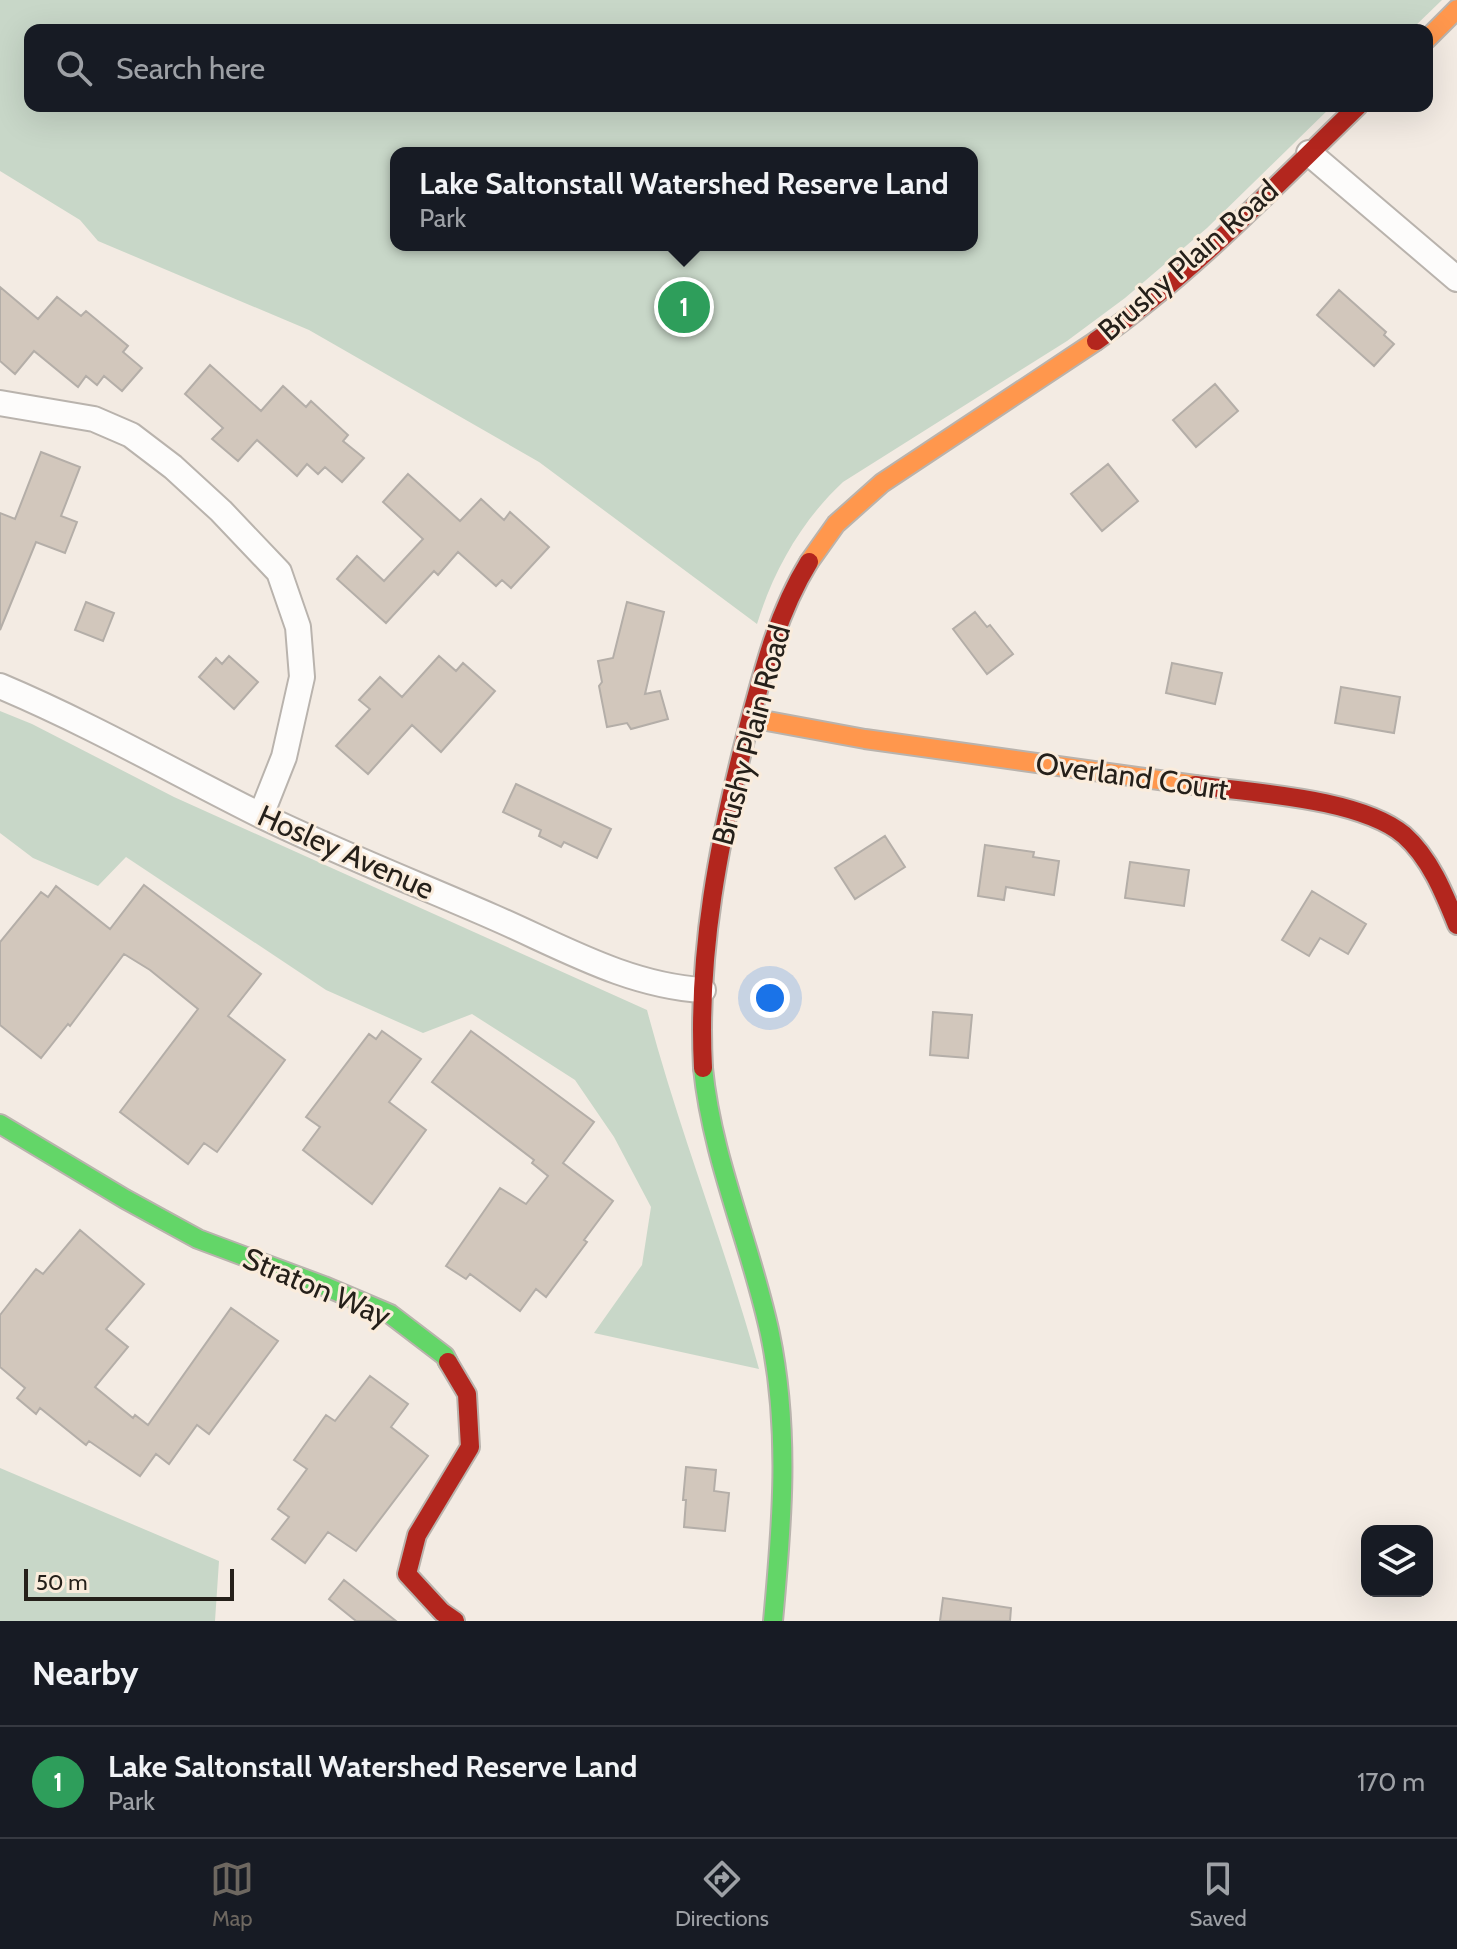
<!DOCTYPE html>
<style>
:root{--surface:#171b24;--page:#242831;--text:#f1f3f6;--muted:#9ea1a6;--line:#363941;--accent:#6d6760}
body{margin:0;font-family:Cabin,sans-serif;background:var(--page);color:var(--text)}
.controls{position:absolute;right:24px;bottom:24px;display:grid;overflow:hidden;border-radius:16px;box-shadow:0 8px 32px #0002}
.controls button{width:72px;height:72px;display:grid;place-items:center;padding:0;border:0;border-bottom:2px solid var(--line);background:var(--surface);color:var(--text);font:40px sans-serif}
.scale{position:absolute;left:24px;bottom:20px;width:210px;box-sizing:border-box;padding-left:8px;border:4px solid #25201a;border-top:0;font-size:22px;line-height:28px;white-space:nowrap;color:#25201a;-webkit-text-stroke:6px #faecdc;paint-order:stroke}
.you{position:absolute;left:770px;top:998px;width:28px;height:28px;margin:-20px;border:6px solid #fff;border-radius:50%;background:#1a73e8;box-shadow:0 0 0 12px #1a73e833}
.badge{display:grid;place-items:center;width:52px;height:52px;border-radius:50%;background:var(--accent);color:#fff;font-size:26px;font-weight:700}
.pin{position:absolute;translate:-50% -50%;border:4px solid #fff;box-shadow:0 2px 8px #0006}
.popup{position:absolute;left:390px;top:147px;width:588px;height:104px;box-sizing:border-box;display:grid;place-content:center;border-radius:16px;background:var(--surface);filter:drop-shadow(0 2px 6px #0005);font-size:26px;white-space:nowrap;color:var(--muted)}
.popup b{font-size:30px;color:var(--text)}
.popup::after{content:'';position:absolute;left:50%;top:100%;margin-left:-16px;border:16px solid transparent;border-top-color:var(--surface)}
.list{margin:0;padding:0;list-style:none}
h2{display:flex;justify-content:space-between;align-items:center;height:104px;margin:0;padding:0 32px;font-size:34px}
h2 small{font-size:26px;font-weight:400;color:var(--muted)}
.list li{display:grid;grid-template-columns:52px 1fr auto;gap:24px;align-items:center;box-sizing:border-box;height:112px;padding:0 32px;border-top:2px solid var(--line)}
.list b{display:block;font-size:30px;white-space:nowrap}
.list p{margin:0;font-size:26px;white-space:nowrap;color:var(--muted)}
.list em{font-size:26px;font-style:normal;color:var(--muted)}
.icon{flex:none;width:44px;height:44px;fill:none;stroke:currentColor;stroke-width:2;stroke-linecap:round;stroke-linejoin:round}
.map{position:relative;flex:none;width:1457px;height:1621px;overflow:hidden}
.search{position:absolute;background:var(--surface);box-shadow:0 8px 32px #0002;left:24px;right:24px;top:24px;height:88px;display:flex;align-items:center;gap:20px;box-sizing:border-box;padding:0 28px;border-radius:16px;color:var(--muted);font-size:30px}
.sheet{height:216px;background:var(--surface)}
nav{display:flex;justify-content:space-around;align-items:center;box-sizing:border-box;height:112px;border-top:2px solid var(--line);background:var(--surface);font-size:22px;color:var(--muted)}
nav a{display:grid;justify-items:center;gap:4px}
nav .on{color:var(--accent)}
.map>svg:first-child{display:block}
.green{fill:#c8d7c8;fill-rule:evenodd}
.building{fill:#d2c7bc;stroke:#b4aea8;stroke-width:2}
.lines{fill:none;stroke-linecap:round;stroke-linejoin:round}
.street-casing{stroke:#b9b3ad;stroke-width:28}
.fast-casing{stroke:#b9b3ad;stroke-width:22}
.slow-casing{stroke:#b9b3ad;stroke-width:22}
.jam-casing{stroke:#b9b3ad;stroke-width:22}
.street{stroke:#fdfcfb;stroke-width:24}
.fast{stroke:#63d668;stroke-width:18}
.slow{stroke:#ff974d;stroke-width:18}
.jam{stroke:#b3261e;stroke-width:18}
.labels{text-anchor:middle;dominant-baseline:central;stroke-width:6;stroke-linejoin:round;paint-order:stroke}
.street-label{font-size:30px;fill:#25201a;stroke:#faecdc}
</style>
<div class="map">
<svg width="1457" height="1621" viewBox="0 0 1457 1621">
<rect width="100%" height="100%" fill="#f3ebe3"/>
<path class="green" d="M0 0H1442L1411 30H30V106H1332L1207 228 1125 298 1067 341 843 482C802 520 773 571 757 624L539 462 309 330 98 241 80 220 0 171ZM396 153H972V245H396Z
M0 711 32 724 174 797 647 1010C679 1131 726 1248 759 1369L594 1333 642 1265 651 1207 614 1137 575 1080 472 1014 423 1033 326 990 126 857 98 886 33 858 0 833Z
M0 1468 219 1561 215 1621H0Z"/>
<path class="building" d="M0 287 38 319 57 297 81 316 86 311 128 346 123 352 142 368 122 391 104 376 97 385 86 376 78 387 34 351 15 374 0 361Z
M1339 290 1386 332 1384 335 1394 344 1374 366 1317 315Z
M210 365 261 411 283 386 306 407 311 401 348 435 343 441 364 458 342 482 325 467 318 474 307 464 297 476 257 440 238 461 212 439 223 428 185 394Z
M1215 384 1238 411 1196 447 1173 420Z
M41 452 80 467 61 516 77 522 65 553 36 542 0 630V513L15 519Z
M1108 464 1138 501 1102 531 1071 494Z
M408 474 460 521 481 499 504 520 510 512 549 547 511 588 502 580 496 586 458 552 438 575 434 571 386 623 337 579 357 556 384 581 423 539 383 502Z
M86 602 114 613 103 641 75 630Z
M627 602 664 612 645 694 660 691 668 719 631 729 627 723 607 727 599 686 602 682 598 661 613 658Z
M975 612 987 627 990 625 1013 654 987 674 953 629Z
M229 656 258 682 234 709 199 677 216 658 222 664Z
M439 656 456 671 463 663 495 691 441 752 412 725 368 774 336 746 370 709 359 700 380 677 402 697Z
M1172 663 1222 673 1215 704 1166 693Z
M1341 687 1400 697 1394 733 1335 723Z
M516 784 611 829 597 858 564 842 561 847 539 836 541 830 503 812Z
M885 836 905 867 855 899 835 868Z
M985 845 1034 852 1033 857 1059 861 1054 895 1006 887 1004 900 978 896Z
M1130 862 1189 870 1184 906 1125 898Z
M144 885 261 974 228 1016 285 1060 217 1152 204 1143 188 1164 120 1112 198 1009 150 970 124 954 70 1026 68 1024 41 1058 0 1025V942L41 892 48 897 56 886 110 929Z
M1312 891 1366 924 1348 954 1320 938 1309 956 1282 940Z
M933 1012 972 1015 968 1058 930 1055Z
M382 1031 421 1059 389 1102 426 1130 372 1204 303 1150 320 1127 306 1117 369 1034 376 1039Z
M471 1031 594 1122 563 1163 613 1201 584 1240 587 1242 546 1297 536 1289 520 1311 470 1274 466 1279 446 1266 500 1188 526 1204 548 1176 532 1163 534 1160 432 1082Z
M80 1230 144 1284 106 1329 128 1347 95 1387 133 1418 135 1415 148 1425 231 1308 278 1341 209 1434 197 1425 169 1464 156 1454 140 1476 89 1441 86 1445 40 1408 36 1414 17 1398 25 1388 0 1367V1315L36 1269 43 1274Z
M370 1376 408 1404 391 1427 428 1456 356 1551 328 1532 305 1563 272 1539 289 1517 278 1509 307 1469 294 1460 326 1415 335 1421Z
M686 1467 716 1470 714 1491 729 1493 725 1531 684 1527 686 1500H683Z
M344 1580 396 1621H356L329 1599Z
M943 1598 1011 1608 1010 1621H940Z"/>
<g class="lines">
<g class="street-casing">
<path id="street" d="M1309 153 1457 279
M0 403 94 419 131 435 173 467 221 511 279 572 298 627 302 677 284 757 261 815
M0 686C90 724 174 772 260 815 336 852 415 883 493 917 560 946 628 986 703 990"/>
</g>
<g class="fast-casing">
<path id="fast" d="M703 1068C712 1160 751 1244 770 1334 790 1430 782 1525 773 1621
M0 1124 125 1199 198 1239 324 1286 390 1314 445 1356 448 1362"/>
</g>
<g class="slow-casing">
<path id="slow" d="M1427 39 1457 9
M809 562 836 524 882 483 1096 341
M751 718 865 739 1195 785"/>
</g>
<g class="jam-casing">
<path id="jam" d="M1096 341C1192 274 1274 187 1358 106
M1195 785C1252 793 1360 798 1404 835 1430 858 1444 893 1457 925
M703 1068C697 952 719 840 748 728 763 671 778 612 809 562
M448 1362 467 1394 470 1447 417 1535 407 1574 442 1612 455 1621"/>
</g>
<use href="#street" class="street"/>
<use href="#fast" class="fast"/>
<use href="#slow" class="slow"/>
<use href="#jam" class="jam"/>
</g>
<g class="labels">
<g class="street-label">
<text transform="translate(1188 260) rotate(-41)">Brushy Plain Road</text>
<text transform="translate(751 735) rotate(-75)">Brushy Plain Road</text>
<text transform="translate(1132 776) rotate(8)">Overland Court</text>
<text transform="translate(346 852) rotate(24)">Hosley Avenue</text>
<text transform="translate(317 1287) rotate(23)">Straton Way</text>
</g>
</g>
</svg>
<div class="controls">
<button><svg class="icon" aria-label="layers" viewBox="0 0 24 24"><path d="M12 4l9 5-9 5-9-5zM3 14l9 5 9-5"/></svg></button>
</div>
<div class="scale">50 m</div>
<div class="you"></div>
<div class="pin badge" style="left:684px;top:307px;background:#2e9e5b">1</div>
<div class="popup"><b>Lake Saltonstall Watershed Reserve Land</b>Park</div>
<div class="search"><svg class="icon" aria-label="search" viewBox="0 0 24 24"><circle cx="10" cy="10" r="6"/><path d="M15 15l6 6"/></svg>Search here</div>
</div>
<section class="sheet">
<h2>Nearby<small></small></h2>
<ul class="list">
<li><span class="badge" style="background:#2e9e5b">1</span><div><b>Lake Saltonstall Watershed Reserve Land</b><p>Park</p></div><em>170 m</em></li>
</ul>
</section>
<nav>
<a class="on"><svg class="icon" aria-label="map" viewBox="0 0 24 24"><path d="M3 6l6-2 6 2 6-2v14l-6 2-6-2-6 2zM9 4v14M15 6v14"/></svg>Map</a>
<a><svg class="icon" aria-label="directions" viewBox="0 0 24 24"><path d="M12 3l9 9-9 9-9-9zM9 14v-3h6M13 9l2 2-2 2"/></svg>Directions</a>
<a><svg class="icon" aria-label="saved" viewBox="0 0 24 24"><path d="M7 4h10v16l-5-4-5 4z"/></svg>Saved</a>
</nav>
